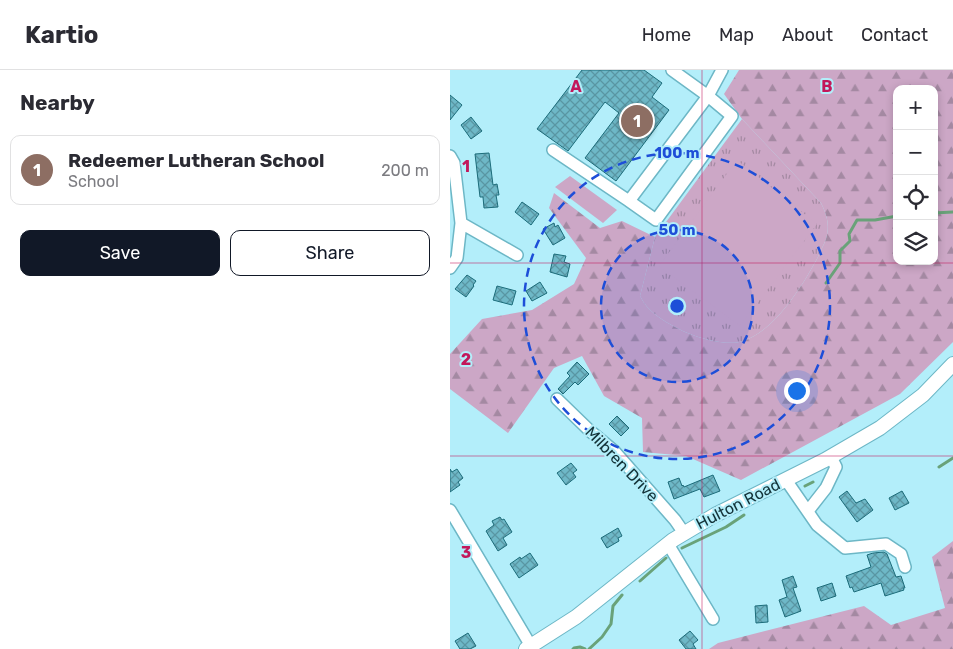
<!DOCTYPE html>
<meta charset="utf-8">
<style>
:root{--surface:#fff;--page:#f7f7f7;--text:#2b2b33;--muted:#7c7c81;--line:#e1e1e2;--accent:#111827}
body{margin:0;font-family:Rubik,sans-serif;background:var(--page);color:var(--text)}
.controls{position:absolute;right:15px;top:15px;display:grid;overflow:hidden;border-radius:10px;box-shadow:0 2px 8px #0003}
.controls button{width:45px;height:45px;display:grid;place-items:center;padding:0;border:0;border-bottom:1px solid var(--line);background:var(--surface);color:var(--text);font:25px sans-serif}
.you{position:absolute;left:346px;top:320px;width:18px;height:18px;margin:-12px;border:4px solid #fff;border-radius:50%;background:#1a73e8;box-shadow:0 0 0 8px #1a73e833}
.badge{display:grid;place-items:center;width:32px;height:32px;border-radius:50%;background:var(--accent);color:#fff;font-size:16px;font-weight:700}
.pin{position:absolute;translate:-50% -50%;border:2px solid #fff;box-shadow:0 1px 5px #0006}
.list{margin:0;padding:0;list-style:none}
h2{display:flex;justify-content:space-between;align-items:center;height:65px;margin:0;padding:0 20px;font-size:21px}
h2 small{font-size:16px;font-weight:400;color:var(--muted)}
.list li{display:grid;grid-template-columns:32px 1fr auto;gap:15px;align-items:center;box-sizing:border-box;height:70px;margin:0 10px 10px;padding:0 10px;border:1px solid var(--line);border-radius:10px}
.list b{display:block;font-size:19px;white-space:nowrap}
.list p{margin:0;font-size:16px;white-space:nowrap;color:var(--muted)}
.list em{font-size:16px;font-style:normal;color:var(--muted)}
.actions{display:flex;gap:10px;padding:15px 20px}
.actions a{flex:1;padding:11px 0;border:1px solid var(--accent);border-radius:10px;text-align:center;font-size:18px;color:var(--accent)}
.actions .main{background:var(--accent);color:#fff}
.icon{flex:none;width:28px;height:28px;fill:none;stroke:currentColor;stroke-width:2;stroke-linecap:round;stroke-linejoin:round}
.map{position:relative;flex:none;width:503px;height:579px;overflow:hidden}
header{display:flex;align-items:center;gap:30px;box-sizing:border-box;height:70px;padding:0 25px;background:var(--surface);border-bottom:1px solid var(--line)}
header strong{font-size:24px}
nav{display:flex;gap:28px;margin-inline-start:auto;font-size:18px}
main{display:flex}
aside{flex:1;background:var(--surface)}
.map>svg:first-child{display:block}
.grass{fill:url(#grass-tufts)}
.forest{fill:url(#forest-firs);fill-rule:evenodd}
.green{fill:#cca7c6}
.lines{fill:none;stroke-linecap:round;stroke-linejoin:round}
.stream{stroke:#69a279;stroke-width:3}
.building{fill:url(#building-cross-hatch);stroke:#1c6c7a}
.minor-casing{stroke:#6db7c6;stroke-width:14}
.major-casing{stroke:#6db7c6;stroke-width:16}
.minor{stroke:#fff;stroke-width:11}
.major{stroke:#fff;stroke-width:14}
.grid{fill:none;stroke:#c2185b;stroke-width:1;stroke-opacity:0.55}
.ring{fill:none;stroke:#1d4ed8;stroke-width:2.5;stroke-dasharray:9 6}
.labels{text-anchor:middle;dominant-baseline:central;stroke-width:4;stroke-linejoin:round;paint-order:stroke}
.street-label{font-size:16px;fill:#133238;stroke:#b3eefa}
.grid-label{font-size:16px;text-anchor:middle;font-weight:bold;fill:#c2185b;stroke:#b3eefa;stroke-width:4;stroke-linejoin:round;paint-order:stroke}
.centre{fill:#1d4ed8;stroke:#b3eefa;stroke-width:2.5}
.ring-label{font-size:15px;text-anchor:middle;font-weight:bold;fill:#1d4ed8;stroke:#b3eefa;stroke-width:4;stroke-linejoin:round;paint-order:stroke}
</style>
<header>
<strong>Kartio</strong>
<nav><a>Home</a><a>Map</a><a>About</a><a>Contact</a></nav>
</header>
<main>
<aside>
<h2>Nearby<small></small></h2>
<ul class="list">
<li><span class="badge" style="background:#8d6e63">1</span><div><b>Redeemer Lutheran School</b><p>School</p></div><em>200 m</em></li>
</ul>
<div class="actions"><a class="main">Save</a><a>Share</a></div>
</aside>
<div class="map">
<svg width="503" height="579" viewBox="0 0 503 579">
<defs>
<pattern id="grass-tufts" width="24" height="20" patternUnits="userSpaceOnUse" patternTransform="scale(1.25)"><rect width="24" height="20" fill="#cca7c6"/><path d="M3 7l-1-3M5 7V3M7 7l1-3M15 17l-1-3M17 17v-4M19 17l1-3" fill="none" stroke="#a489a2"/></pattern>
<pattern id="forest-firs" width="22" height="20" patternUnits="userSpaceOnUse" patternTransform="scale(1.25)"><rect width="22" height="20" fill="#cca7c6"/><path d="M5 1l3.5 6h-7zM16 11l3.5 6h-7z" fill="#a489a2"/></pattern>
<pattern id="building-cross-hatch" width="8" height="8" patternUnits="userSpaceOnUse" patternTransform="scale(1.25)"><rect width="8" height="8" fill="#6eb8c7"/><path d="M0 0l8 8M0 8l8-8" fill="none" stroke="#5996a3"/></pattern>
</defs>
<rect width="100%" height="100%" fill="#b3eefa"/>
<path class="grass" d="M292 49 371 133C377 145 380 155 376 169 374 175 370 181 368 187 353 215 325 261 293 271 276 277 243 267 227 258 212 250 198 242 190 226L205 167Z"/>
<path class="forest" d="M289 0H503V272L450 324 291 410 236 386 193 382 192 348 154 326 132 286 104 298 58 363 0 319V284L32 249 82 240 124 214 136 188 99 138 104 123 150 158 172 151 205 167 190 226C198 242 212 250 227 258 243 267 276 277 293 271 325 261 353 215 368 187 370 181 374 175 376 169 380 155 377 145 371 133L292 49 274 24ZM447 19H484V191H447Z
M503 471V579H259L268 573 414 536 441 555 495 538 482 487Z"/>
<path class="green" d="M287 90 367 154 290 256 209 196Z
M120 106 167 140 153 153 105 117Z"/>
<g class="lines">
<path class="stream" d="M484 143 503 142
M376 213 390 193V181L400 171 399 164 407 150H425L447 146
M489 397 503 388
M355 416 363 412
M232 478 276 457 294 445
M190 511 216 488
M123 579 124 578 130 577 135 579
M139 579 152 567 161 554 163 536 172 525"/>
</g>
<path class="building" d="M132 0H194L212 13 202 27 219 40 166 111 135 88 169 43 155 32 118 81 87 59Z
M0 25 12 35 0 50Z
M21 47 32 61 21 69 11 55Z
M39 83 43 115 47 114 49 125H46L48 137 34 138 33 127H30L25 84Z
M72 132 89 144 81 155 65 142Z
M104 153 105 157 108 155 115 168 103 175 93 159Z
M104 184 116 186 114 192 120 194 117 207 100 202Z
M17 205 26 211 23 215 24 216 16 227 5 219Z
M90 212 97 223 82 231 76 221Z
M47 216 66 221 62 235 43 230Z
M127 292 139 304 128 315 125 312 113 324 108 319 120 306 117 303Z
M167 346 179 358 171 366 159 354Z
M121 393 127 400 123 403 126 407 116 415 107 403Z
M0 399 2 402 7 399 13 408 8 412 10 415 0 422Z
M263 405 270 421 254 427 250 419 224 429 218 412 229 408 232 416 233 415 234 417Z
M397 421 406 433 415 429 423 440 407 452 389 427Z
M452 421 459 433 445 440 439 428Z
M50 447 52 450 54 449 62 462 53 468 57 475 48 481 36 461 44 455 42 451Z
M168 458 172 466 168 468 169 471 157 478 151 468Z
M434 482 437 484 446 507 451 506 455 518H453L454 520 435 526 431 513 404 522 402 517 400 518 396 506 421 497 417 485 423 483Z
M80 483 88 495 69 508 60 494 70 487 71 489Z
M343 506 347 517 343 518 351 541 335 547 329 530 337 527 332 510Z
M382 513 386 526 371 531 367 518Z
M317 535 318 552 306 553 305 536Z
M240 561 248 570 243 574 246 579H236L229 570Z
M18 563 26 576 20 579H10L5 571Z"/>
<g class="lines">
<g class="minor-casing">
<path id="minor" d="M222 0 258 26 282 46 206 150 179 131 258 26 272 0
M103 80 179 131
M0 86 4 93 11 153 7 188 0 198
M11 153 67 185
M107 329 140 361 164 381 225 450 234 463
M336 410 367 455 395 478 436 474 451 484 455 497
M0 440 81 576
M358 441 376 418 386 397 381 387
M218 474 263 549"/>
</g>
<g class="major-casing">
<path id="major" d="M76 579 126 547 223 470 265 445 375 390 430 358 473 325 503 294"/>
</g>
<use href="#minor" class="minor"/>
<use href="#major" class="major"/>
</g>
<path class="grid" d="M252 0V579M0 193H503M0 386H503"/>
<circle cx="227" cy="236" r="76" fill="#1d4ed8" fill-opacity=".12"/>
<g class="ring">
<circle cx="227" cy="236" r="76"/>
<circle cx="227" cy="236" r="153"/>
</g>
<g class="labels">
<g class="street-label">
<text transform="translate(172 394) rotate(46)">Milbren Drive</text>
<text transform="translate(288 434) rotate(-27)">Hulton Road</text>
</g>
</g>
<g class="grid-label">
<text x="126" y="22">A</text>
<text x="377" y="22">B</text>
<text x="16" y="102">1</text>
<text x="16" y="295">2</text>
<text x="16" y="488">3</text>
</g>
<circle cx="227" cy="236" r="8" class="centre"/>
<g class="ring-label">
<text x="227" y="88">100 m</text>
<text x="227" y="165">50 m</text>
</g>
</svg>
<div class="controls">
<button>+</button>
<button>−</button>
<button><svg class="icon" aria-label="locate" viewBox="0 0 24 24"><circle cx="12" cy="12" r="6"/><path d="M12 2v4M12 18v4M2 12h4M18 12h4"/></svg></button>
<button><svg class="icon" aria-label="layers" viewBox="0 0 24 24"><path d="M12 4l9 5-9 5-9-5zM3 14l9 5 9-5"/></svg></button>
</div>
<div class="you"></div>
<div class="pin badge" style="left:187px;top:51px;background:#8d6e63">1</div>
</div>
</main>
